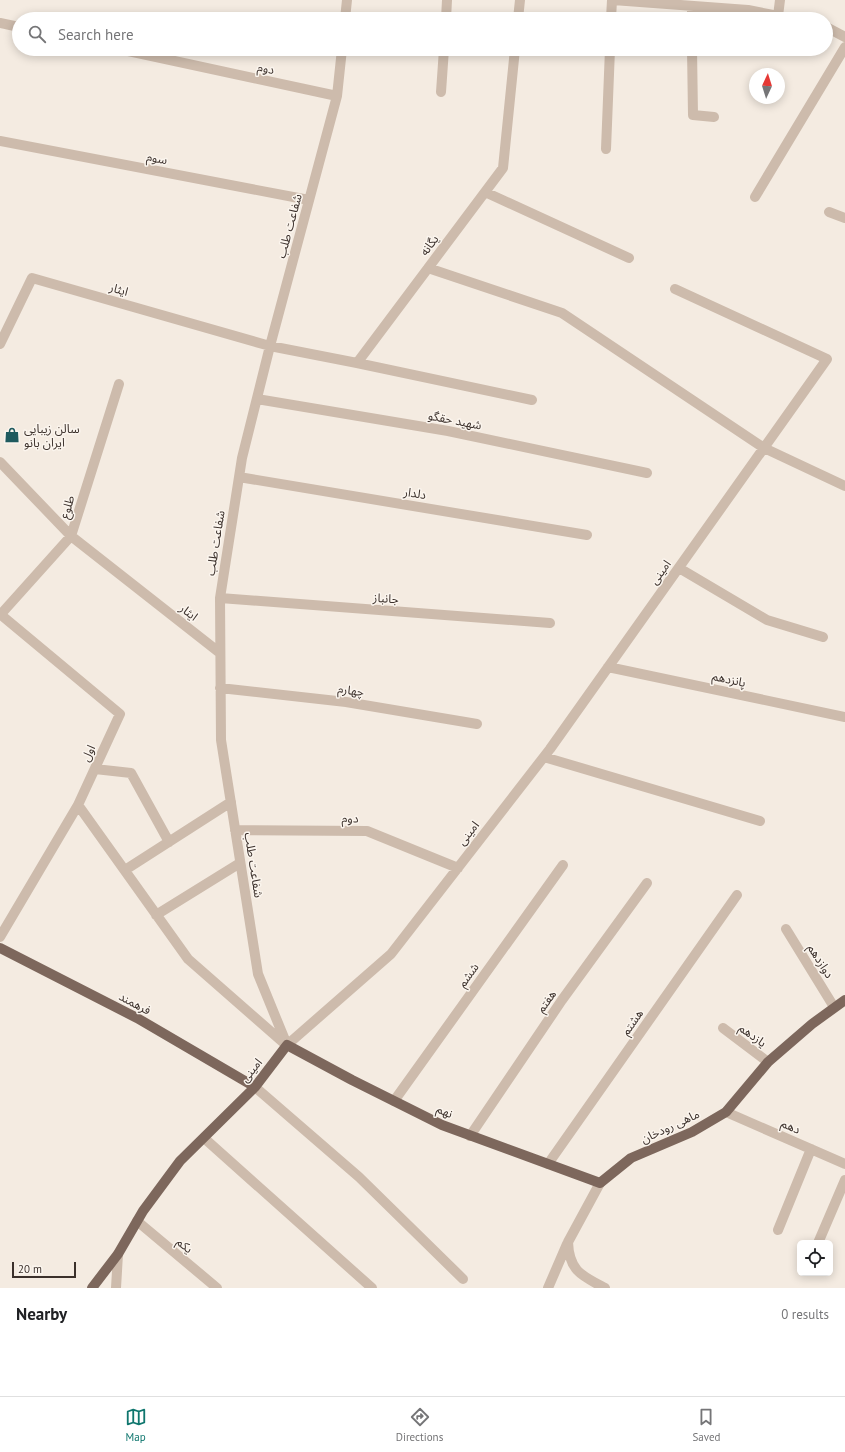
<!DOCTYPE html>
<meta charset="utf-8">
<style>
:root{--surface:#fff;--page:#f2f2f2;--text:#202124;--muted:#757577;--line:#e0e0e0;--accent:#0f766e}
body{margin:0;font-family:"PT Sans","Noto Sans Arabic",sans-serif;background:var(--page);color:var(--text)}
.controls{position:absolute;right:12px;bottom:12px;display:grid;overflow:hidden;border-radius:6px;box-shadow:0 2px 10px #0003}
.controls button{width:36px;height:36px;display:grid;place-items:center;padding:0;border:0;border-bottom:1px solid var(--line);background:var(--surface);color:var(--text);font:20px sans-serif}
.compass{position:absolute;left:749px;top:68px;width:36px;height:36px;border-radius:50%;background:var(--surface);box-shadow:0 2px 10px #0003;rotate:4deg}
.scale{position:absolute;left:12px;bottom:10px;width:64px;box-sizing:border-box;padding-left:4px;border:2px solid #3b302b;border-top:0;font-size:11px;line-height:14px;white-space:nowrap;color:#3b302b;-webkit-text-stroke:3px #fbf5ee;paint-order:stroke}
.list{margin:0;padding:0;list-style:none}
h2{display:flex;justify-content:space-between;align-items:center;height:52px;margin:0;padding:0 16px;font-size:17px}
h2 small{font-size:13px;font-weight:400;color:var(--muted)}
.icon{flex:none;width:22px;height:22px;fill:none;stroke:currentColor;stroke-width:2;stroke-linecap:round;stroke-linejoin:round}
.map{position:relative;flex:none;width:845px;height:1288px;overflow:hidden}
.search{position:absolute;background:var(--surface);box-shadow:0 2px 10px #0003;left:12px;right:12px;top:12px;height:44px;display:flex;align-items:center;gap:10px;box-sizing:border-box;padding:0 14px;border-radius:22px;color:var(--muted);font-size:15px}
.sheet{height:108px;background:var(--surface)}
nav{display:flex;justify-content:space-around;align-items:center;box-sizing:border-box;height:56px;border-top:1px solid var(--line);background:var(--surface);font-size:11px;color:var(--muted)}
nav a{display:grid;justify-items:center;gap:2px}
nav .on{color:var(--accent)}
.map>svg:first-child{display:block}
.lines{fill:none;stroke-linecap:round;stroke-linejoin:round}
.minor{stroke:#cdbbac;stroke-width:10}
.major{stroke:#7d675c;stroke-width:10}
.labels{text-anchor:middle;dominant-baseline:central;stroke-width:3;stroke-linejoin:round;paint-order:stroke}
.street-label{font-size:12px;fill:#3b302b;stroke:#fbf5ee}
.poi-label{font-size:12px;fill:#3b302b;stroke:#fbf5ee;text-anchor:start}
</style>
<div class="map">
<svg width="845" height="1288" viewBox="0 0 845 1288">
<rect width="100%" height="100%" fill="#f4ebe1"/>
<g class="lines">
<path class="minor" d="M613 0 748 10 794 19
M692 6V19
M778 16 780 0
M345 19 347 0
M446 19 447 0
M518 19 520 0
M611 19 612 0
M0 23 19 27
M826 27 845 37
M119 49 337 96
M692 49 693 115 714 117
M441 92 444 49
M0 141 309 200
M606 149 610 49
M485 192 629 258
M755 197 845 47
M829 212 845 218
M428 268 562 313 764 448 845 486
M0 344 32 278 270 346 357 363 503 168 515 49
M357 363 532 400
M257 399 448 431 647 473
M0 462 71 536 220 653
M239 477 587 535
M679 568 767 620 823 637
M220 598 550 623
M0 614 120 714 78 805 0 937
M1 614 71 536 119 384
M608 667 845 717
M220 688 346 702 477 724
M544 757 760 821
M95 769 131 773 169 842
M78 805 188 959 285 1044
M235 830 367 831 458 868
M125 870 231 802
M156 915 240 863
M786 929 834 1007
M723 1028 768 1062
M287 1045 391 954 550 749 827 359 675 289
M287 1045 258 974 221 740 220 598 242 458 270 346 337 96 342 49
M255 1087 359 1177 463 1279
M394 1101 563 865
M726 1112 845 1164
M470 1136 562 1000 647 883
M204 1138 372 1288
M548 1164 737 895
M600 1183 568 1242C569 1271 582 1276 605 1288
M137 1221 217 1288
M778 1230 811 1149
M818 1243 845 1180
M116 1288 118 1254
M548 1288 567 1244"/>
<path class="major" d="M0 948 137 1018 255 1087
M92 1288 118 1254 143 1211 180 1161 255 1087 287 1045 352 1080 442 1125 600 1183 631 1158 692 1132 726 1112 768 1062 812 1024 845 1000"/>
</g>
<defs>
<g id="shop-bare" transform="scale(1.2)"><path d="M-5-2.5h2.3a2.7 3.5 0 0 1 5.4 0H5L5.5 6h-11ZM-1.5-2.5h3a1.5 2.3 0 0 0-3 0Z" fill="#1f5a5e" stroke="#fbf5ee" stroke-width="2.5" paint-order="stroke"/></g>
</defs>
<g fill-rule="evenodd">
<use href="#shop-bare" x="12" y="435"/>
</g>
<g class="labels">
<g class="street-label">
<text transform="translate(266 68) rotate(12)">دوم</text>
<text transform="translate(157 158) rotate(11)">سوم</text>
<text transform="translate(289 226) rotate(-75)">شفاعت طلب</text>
<text transform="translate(429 245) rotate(-53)">یگانه</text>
<text transform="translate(119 289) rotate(16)">ایثار</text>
<text transform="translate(455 420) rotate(11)">شهید حقگو</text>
<text transform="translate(415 493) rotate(9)">دلدار</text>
<text transform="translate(67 507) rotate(-73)">طلوع</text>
<text transform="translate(215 543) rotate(-81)">شفاعت طلب</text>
<text transform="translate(660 572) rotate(-54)">امینی</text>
<text transform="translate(386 598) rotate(4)">جانباز</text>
<text transform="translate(189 612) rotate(38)">ایثار</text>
<text transform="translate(729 679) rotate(12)">پانزدهم</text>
<text transform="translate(351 690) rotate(8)">چهارم</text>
<text transform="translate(88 753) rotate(-65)">اول</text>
<text transform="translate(350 818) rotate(1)">دوم</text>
<text transform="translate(468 833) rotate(-52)">امینی</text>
<text transform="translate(254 865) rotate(81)">شفاعت طلب</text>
<text transform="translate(821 961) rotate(58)">دوازدهم</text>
<text transform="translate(468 975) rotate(-54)">ششم</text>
<text transform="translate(546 1001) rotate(-55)">هفتم</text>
<text transform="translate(135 1003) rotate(28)">فرهمند</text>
<text transform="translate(632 1022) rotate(-55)">هشتم</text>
<text transform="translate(753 1035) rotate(36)">یازدهم</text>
<text transform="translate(251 1070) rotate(-51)">امینی</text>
<text transform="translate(445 1111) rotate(24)">نهم</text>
<text transform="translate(670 1126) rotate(-25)">ماهی رودخان</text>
<text transform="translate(791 1126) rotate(24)">دهم</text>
<text transform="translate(185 1245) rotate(40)">یکم</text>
</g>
<g class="poi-label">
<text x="24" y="428">سالن زیبایی<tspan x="24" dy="14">ایران بانو</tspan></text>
</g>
</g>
</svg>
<div class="controls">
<button><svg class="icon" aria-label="locate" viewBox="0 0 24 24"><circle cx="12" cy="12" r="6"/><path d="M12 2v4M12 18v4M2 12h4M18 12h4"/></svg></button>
</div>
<svg class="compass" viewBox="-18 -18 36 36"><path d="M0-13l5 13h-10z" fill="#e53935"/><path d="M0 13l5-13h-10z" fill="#757577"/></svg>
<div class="scale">20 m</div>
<div class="search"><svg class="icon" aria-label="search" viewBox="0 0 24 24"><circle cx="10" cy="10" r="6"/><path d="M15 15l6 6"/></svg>Search here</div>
</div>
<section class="sheet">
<h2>Nearby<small>0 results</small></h2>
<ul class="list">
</ul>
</section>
<nav>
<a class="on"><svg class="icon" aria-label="map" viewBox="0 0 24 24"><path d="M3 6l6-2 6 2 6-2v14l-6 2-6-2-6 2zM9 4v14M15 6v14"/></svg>Map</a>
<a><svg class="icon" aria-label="directions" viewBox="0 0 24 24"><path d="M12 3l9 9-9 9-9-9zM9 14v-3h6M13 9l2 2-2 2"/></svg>Directions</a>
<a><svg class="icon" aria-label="saved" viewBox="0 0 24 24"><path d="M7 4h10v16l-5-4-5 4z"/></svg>Saved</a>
</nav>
